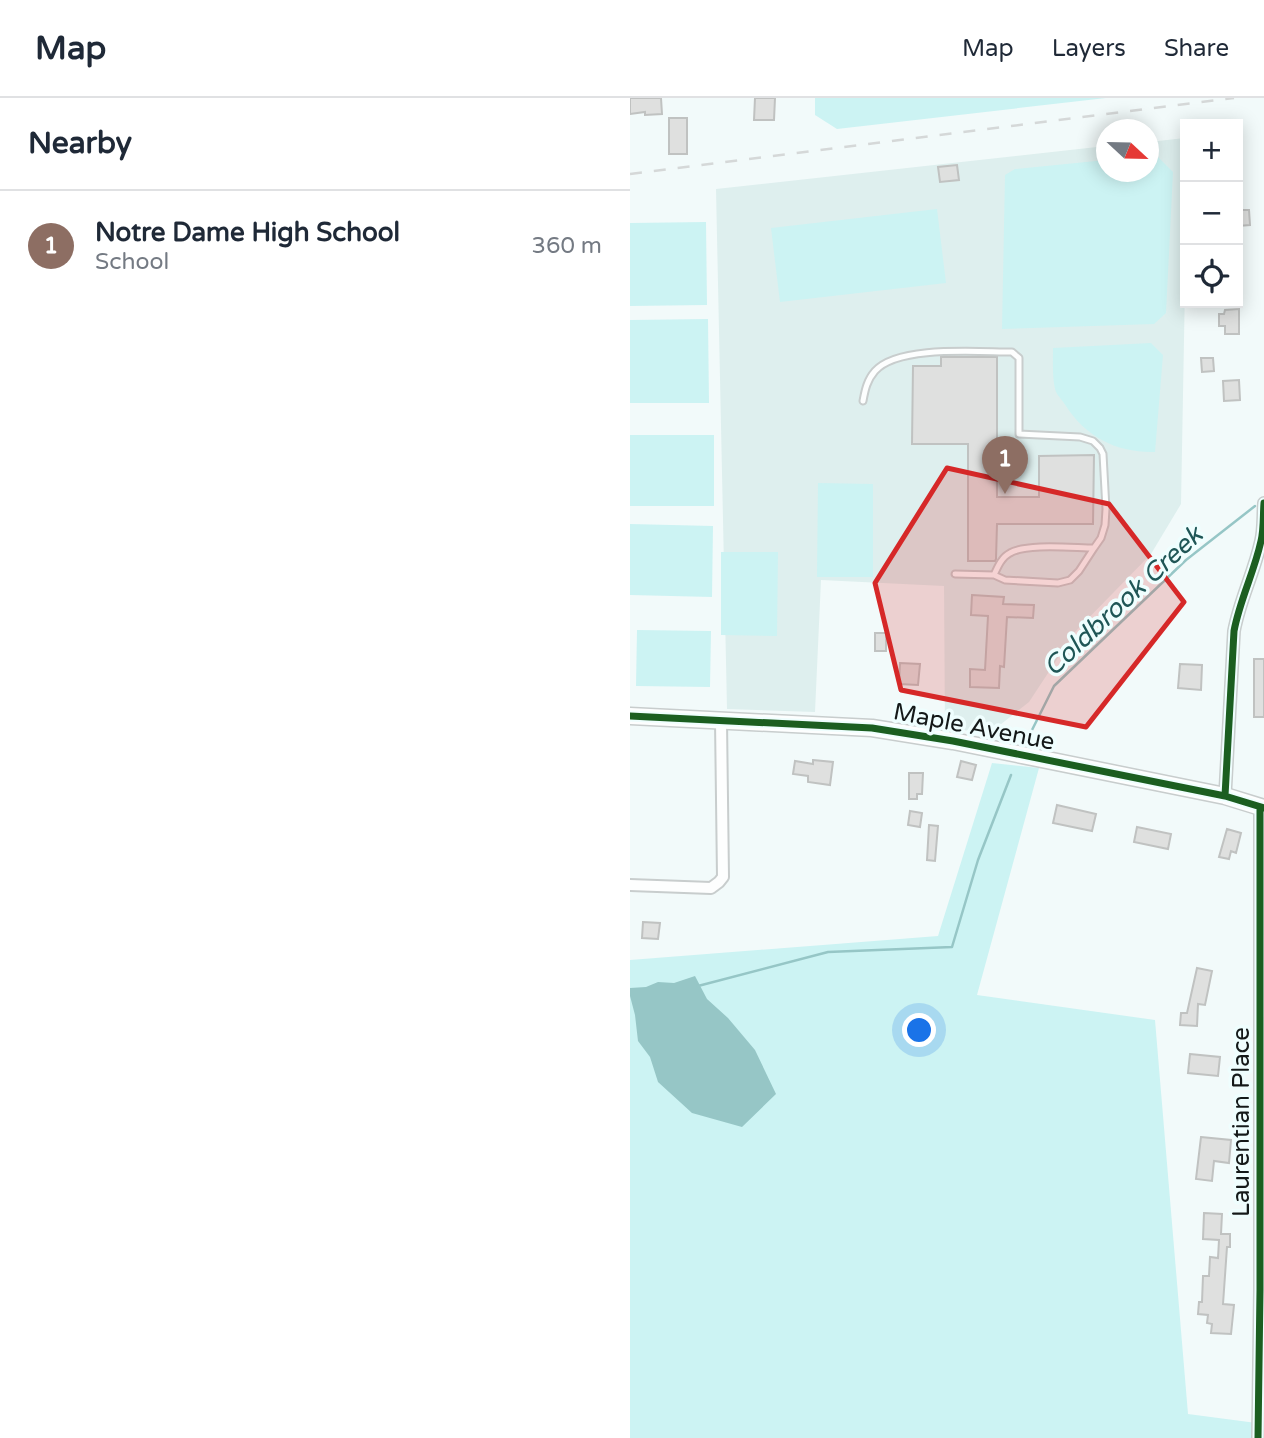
<!DOCTYPE html>
<meta charset="utf-8">
<style>
:root{--surface:#fff;--page:#f6f6f7;--text:#1f2937;--muted:#747a83;--line:#e0e1e3;--accent:#626868}
body{margin:0;font-family:"Varela Round",sans-serif;background:var(--page);color:var(--text)}
.controls{position:absolute;right:21px;top:21px;display:grid;overflow:hidden;border-radius:0px;box-shadow:0 4px 18px #0003}
.controls button{width:63px;height:63px;display:grid;place-items:center;padding:0;border:0;border-bottom:2px solid var(--line);background:var(--surface);color:var(--text);font:35px sans-serif}
.compass{position:absolute;left:466px;top:21px;width:63px;height:63px;border-radius:50%;background:var(--surface);box-shadow:0 4px 18px #0003;rotate:112deg}
.you{position:absolute;left:290px;top:933px;width:24px;height:24px;margin:-18px;border:5px solid #fff;border-radius:50%;background:#1a73e8;box-shadow:0 0 0 10px #1a73e833}
.badge{display:grid;place-items:center;width:46px;height:46px;border-radius:50%;background:var(--accent);color:#fff;font-size:23px;font-weight:700}
.pin{position:absolute;translate:-50% -58px;filter:drop-shadow(0 2px 4px #0008)}
.pin::after{content:'';position:absolute;top:37px;width:24px;height:21px;background:inherit;clip-path:polygon(0 0,100% 0,50% 100%)}
.list{margin:0;padding:0;list-style:none}
h2{display:flex;justify-content:space-between;align-items:center;height:91px;margin:0;padding:0 28px;font-size:30px}
h2 small{font-size:23px;font-weight:400;color:var(--muted)}
.list li{display:grid;grid-template-columns:46px 1fr auto;gap:21px;align-items:center;box-sizing:border-box;height:112px;padding:0 28px;border-top:2px solid var(--line)}
.list b{display:block;font-size:26px;white-space:nowrap}
.list p{margin:0;font-size:23px;white-space:nowrap;color:var(--muted)}
.list em{font-size:23px;font-style:normal;color:var(--muted)}
.icon{flex:none;width:38px;height:38px;fill:none;stroke:currentColor;stroke-width:2;stroke-linecap:round;stroke-linejoin:round}
.map{position:relative;flex:none;width:634px;height:1340px;overflow:hidden}
header{display:flex;align-items:center;gap:42px;box-sizing:border-box;height:98px;padding:0 35px;background:var(--surface);border-bottom:2px solid var(--line)}
header strong{font-size:33px}
nav{display:flex;gap:38px;margin-inline-start:auto;font-size:24px}
main{display:flex}
aside{flex:1;background:var(--surface)}
.map>svg:first-child{display:block}
.built{fill:#deefee}
.green{fill:#ccf3f3}
.water{fill:#96c6c6}
.lines{fill:none;stroke-linecap:round;stroke-linejoin:round}
.stream{stroke:#96c6c6;stroke-width:2.5}
.building{fill:#dfe0df;stroke:#c0c2c1;stroke-width:2}
.service-casing{stroke:#c8cdcd;stroke-width:9}
.minor-casing{stroke:#c8cdcd;stroke-width:14}
.secondary-casing{stroke:#c8cdcd;stroke-width:19}
.service{stroke:#fdfefe;stroke-width:5}
.minor{stroke:#fdfefe;stroke-width:10}
.secondary{stroke:#fdfefe;stroke-width:16}
.rail{stroke:#d5d8d8;stroke-width:2.5;stroke-dasharray:12 12;stroke-linecap:butt}
.cycleway-casing{stroke:#effefe;stroke-width:11}
.cycleway{stroke:#1b5e20;stroke-width:7}
.marked{fill:#d62828;fill-opacity:0.2;stroke:#d62828;stroke-width:5;stroke-linejoin:round}
.labels{text-anchor:middle;dominant-baseline:central;stroke-width:7;stroke-linejoin:round;paint-order:stroke}
.street-label{font-size:24px;fill:#141919;stroke:#effefe}
.water-label{font-size:26px;font-style:italic;fill:#1f5656;stroke:#effefe}
</style>
<header>
<strong>Map</strong>
<nav><a>Map</a><a>Layers</a><a>Share</a></nav>
</header>
<main>
<aside>
<h2>Nearby<small></small></h2>
<ul class="list">
<li><span class="badge" style="background:#8d6e63">1</span><div><b>Notre Dame High School</b><p>School</p></div><em>360 m</em></li>
</ul>
</aside>
<div class="map">
<svg width="634" height="1340" viewBox="0 0 634 1340">
<rect width="100%" height="100%" fill="#f2fafa"/>
<path class="built" d="M555 40V187L551 406 521 456 445 534 399 604 361 634 315 631 314 488 191 482 185 614 97 611 86 91 476 48 477 74H519V44Z"/>
<path class="green" d="M185 0H476L207 31 185 17Z
M526 57 543 74 536 215 524 226 372 231 375 77 385 71 476 62 477 74H519V58Z
M307 111 316 185 150 204 141 130Z
M76 124 77 207 0 208V125Z
M78 221 79 305H0V222Z
M521 245 533 257 525 354C487 355 456 339 436 308 433 303 428 298 426 294 422 283 423 261 423 250Z
M0 337H84V408H0Z
M188 385 243 386V479H187Z
M0 426 83 428 82 499 0 497Z
M91 454H148L147 538 91 537Z
M7 532 81 533 80 589 6 588Z
M362 665 409 670 347 897 525 922 558 1316 634 1326V1340H0V862L308 838Z"/>
<path class="water" d="M65 878 77 901 98 920 125 952 146 996 112 1029 62 1015 28 984 20 959 8 943 5 917 0 898V890L16 889 28 884 44 885Z"/>
<g class="lines">
<path class="stream" d="M400 636 424 588 556 462 625 408
M68 888 198 854 322 849 348 762 381 677"/>
</g>
<path class="building" d="M0 0H31L32 16 15 17V14L0 16Z
M125 0H145L144 22H124Z
M39 20H57V56H39Z
M327 67 329 82 310 84 308 69Z
M608 112H619L620 127 608 128Z
M609 211V236H595V228H589V216H594L595 212Z
M311 259H367V399H409V358L464 357 463 426H367L366 461 365 463H338V346H282L283 268H311Z
M571 260H583L584 273 572 274Z
M609 282 610 302 594 303 593 283Z
M342 497 374 499 373 506 404 507 403 520 377 519 374 569 370 568 369 590 340 589V571L355 572 358 518 341 517Z
M245 535H256V553H245Z
M624 561H634V619H624Z
M270 565 290 566 288 587 269 586Z
M550 566 572 567 571 592 548 590Z
M183 662 203 664 200 687 178 684V678L163 676 165 663 183 666Z
M331 663 346 667 342 682 327 679Z
M279 675H293L292 696H287V701H279Z
M427 707 466 716 462 733 423 725Z
M280 713 292 715 290 729 278 727Z
M299 727 308 728 305 763 297 762Z
M507 729 541 736 538 751 504 744Z
M597 731 611 735 606 755 601 753 599 761 589 759Z
M13 824 30 825 28 841 12 840Z
M567 870 582 873 575 907 568 906 567 928 550 927 551 915H557Z
M560 956 590 959 588 978 558 975Z
M571 1039 601 1042 599 1065 584 1063 582 1083 566 1081Z
M574 1115 592 1116 591 1136H600V1149H597L593 1206 604 1207 601 1236 581 1235 582 1226 577 1225 578 1217 568 1216 569 1204H572L573 1178H579L580 1159 588 1160 589 1142 573 1141Z"/>
<g class="lines">
<g class="service-casing">
<path id="service" d="M233 303C235 292 237 282 245 273 268 247 348 254 382 254L389 260V336L450 339 463 343 470 350 473 356 476 411 475 427 471 440 464 450C444 450 397 445 380 455 372 459 368 468 364 477L325 476
M364 477 375 482 428 485 440 482 449 473 464 450"/>
</g>
<g class="minor-casing">
<path id="minor" d="M595 698 604 533C610 501 624 475 631 443 634 431 633 417 634 405
M0 787 81 790 89 784 93 779 91 623
M628 1340 630 1192V709"/>
</g>
<g class="secondary-casing">
<path id="secondary" d="M0 618 242 630 323 643 595 698 634 710"/>
</g>
<use href="#service" class="service"/>
<use href="#minor" class="minor"/>
<use href="#secondary" class="secondary"/>
<path class="rail" d="M0 76 604 0"/>
<g class="cycleway-casing">
<path id="cycleway" d="M0 618 242 630 323 643 595 698 634 710
M595 698 604 533C610 501 624 475 631 443 634 431 633 417 634 405
M628 1340 630 1192V709"/>
</g>
<use href="#cycleway" class="cycleway"/>
</g>
<path class="marked" d="M317 370 479 406 554 504 456 629 271 592 245 485Z"/>
<g class="labels">
<g class="street-label">
<text transform="translate(344 629) rotate(11)">Maple Avenue</text>
<text transform="translate(611 1024) rotate(-90)">Laurentian Place</text>
</g>
<g class="water-label">
<text transform="translate(493 503) rotate(-43)">Coldbrook Creek</text>
</g>
</g>
</svg>
<div class="controls">
<button>+</button>
<button>−</button>
<button><svg class="icon" aria-label="locate" viewBox="0 0 24 24"><circle cx="12" cy="12" r="6"/><path d="M12 2v4M12 18v4M2 12h4M18 12h4"/></svg></button>
</div>
<svg class="compass" viewBox="-18 -18 36 36"><path d="M0-13l5 13h-10z" fill="#e53935"/><path d="M0 13l5-13h-10z" fill="#747a83"/></svg>
<div class="you"></div>
<div class="pin badge" style="left:375px;top:396px;background:#8d6e63">1</div>
</div>
</main>
